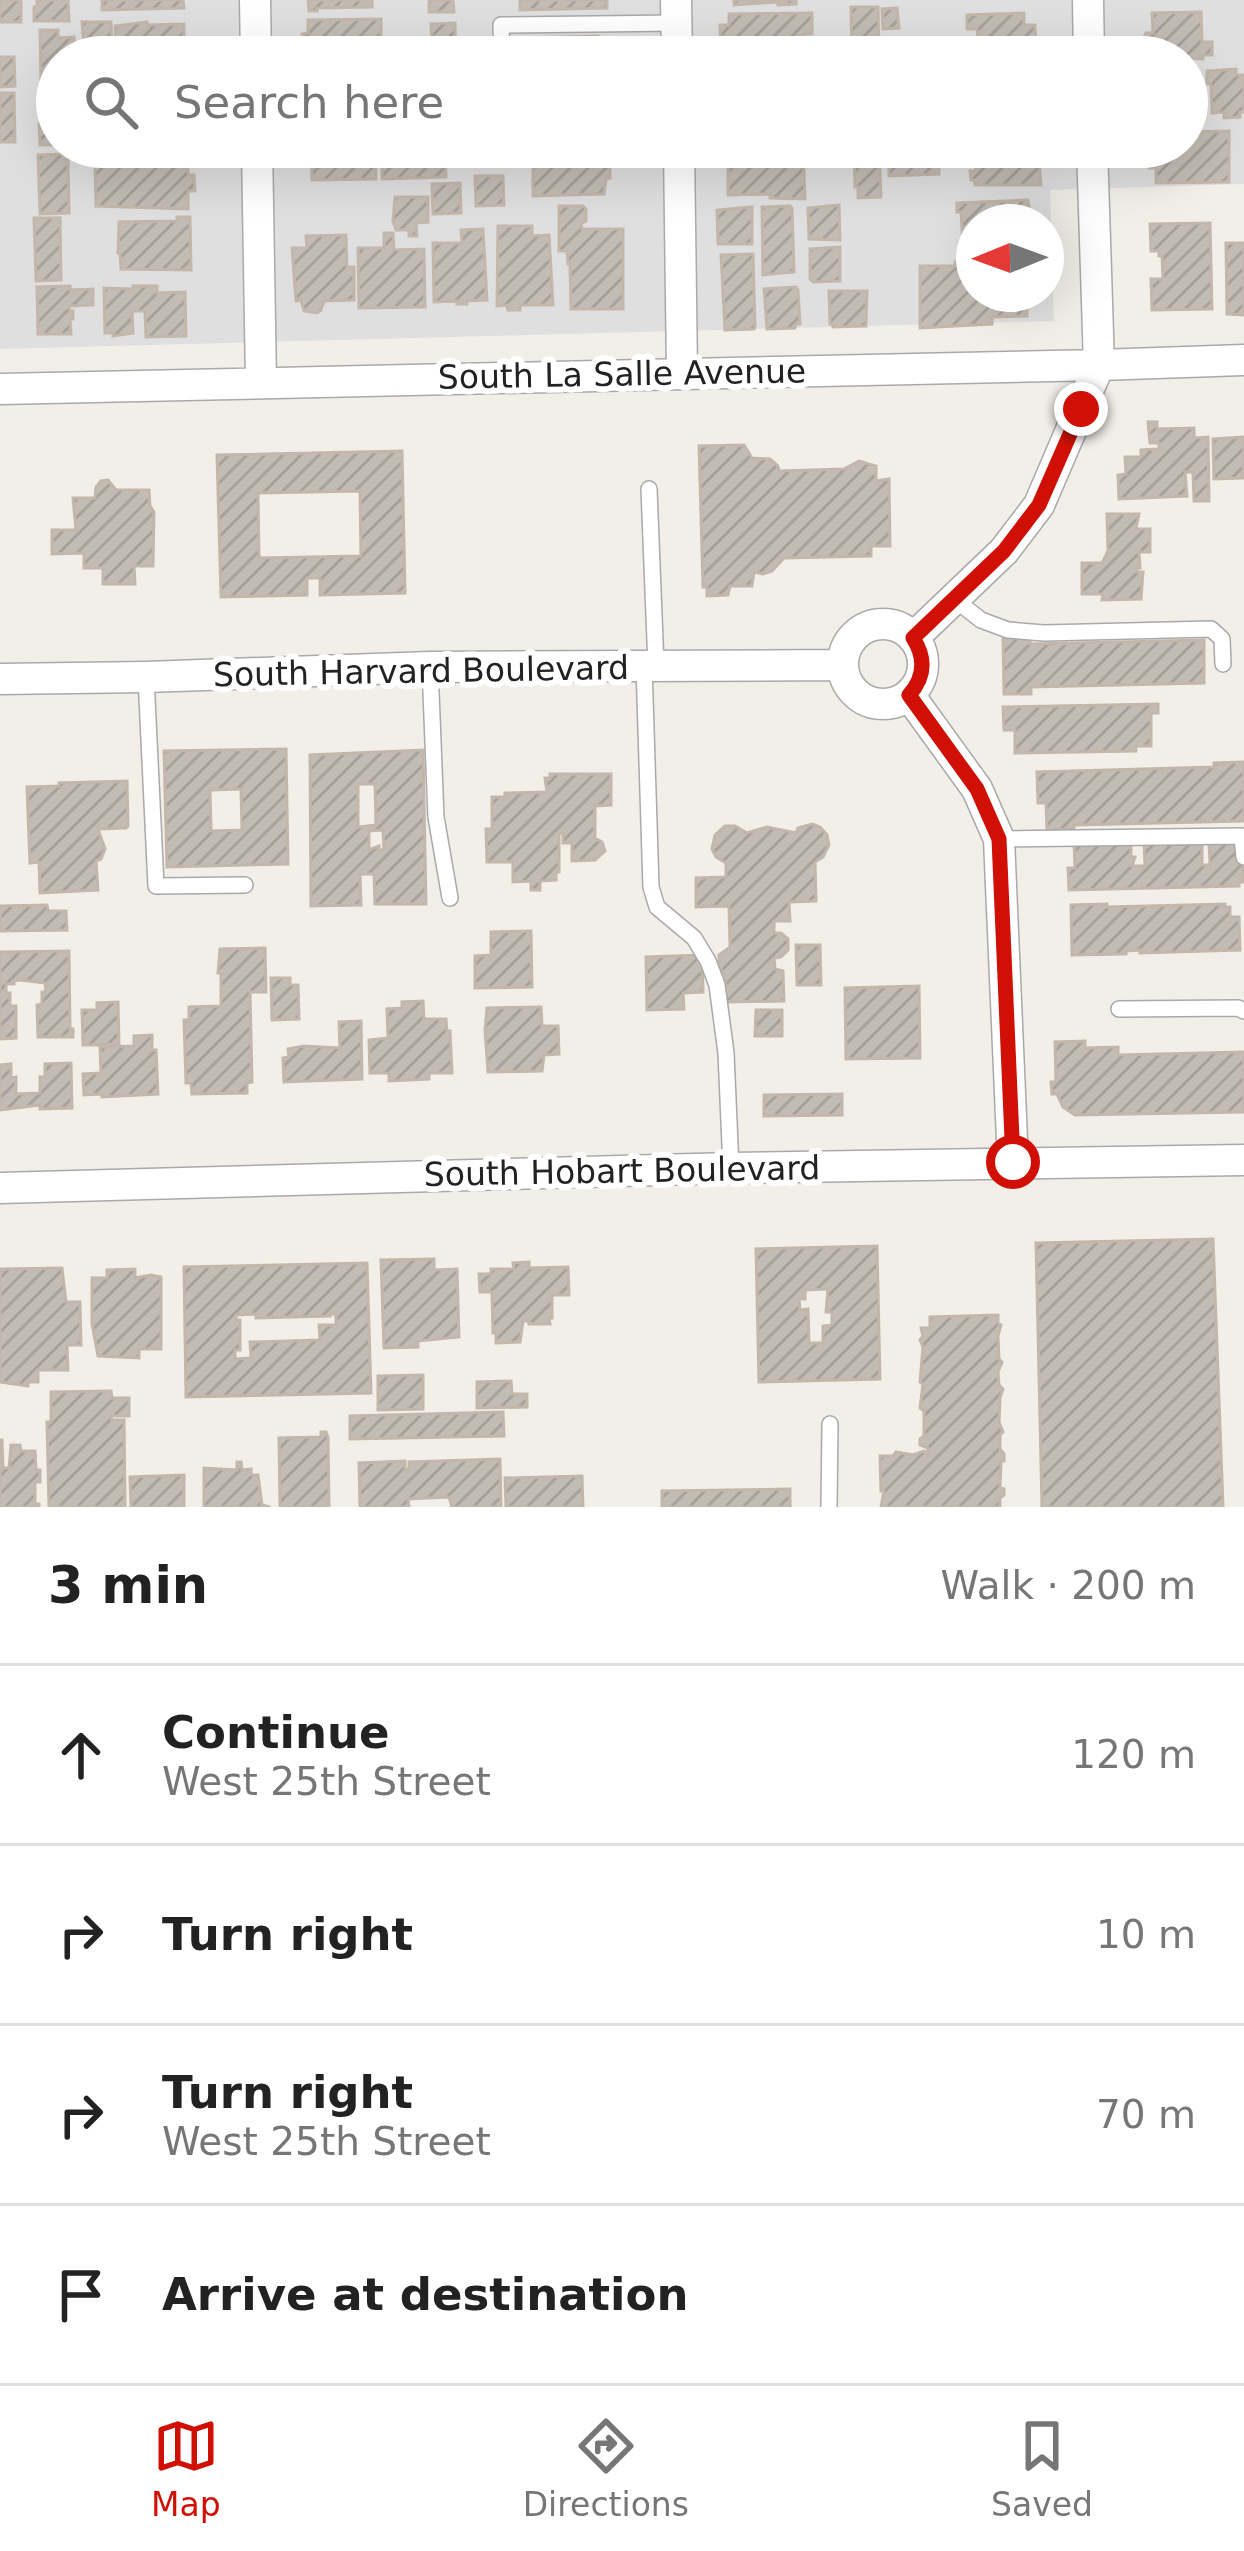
<!DOCTYPE html>
<meta charset="utf-8">
<style>
:root{--surface:#fff;--page:#f6f6f6;--text:#222;--muted:#767676;--line:#e0e0e0;--accent:#d01004}
body{margin:0;font-family:"DejaVu Sans",sans-serif;background:var(--page);color:var(--text)}
.compass{position:absolute;left:956px;top:204px;width:108px;height:108px;border-radius:50%;background:var(--surface);box-shadow:0 12px 48px #0002;rotate:269deg}
.stop{position:absolute;width:36px;height:36px;margin:-27px;border:9px solid #d01004;border-radius:50%;background:#fff}
.stop.end{background:#d01004;border-color:#fff;box-shadow:0 3px 12px #0008}
.list{margin:0;padding:0;list-style:none}
h2{display:flex;justify-content:space-between;align-items:center;height:156px;margin:0;padding:0 48px;font-size:51px}
h2 small{font-size:39px;font-weight:400;color:var(--muted)}
.list li{display:grid;grid-template-columns:78px 1fr auto;gap:36px;align-items:center;box-sizing:border-box;height:180px;padding:0 48px;border-top:3px solid var(--line)}
.list b{display:block;font-size:45px;white-space:nowrap}
.list p{margin:0;font-size:39px;white-space:nowrap;color:var(--muted)}
.list em{font-size:39px;font-style:normal;color:var(--muted)}
.icon{flex:none;width:66px;height:66px;fill:none;stroke:currentColor;stroke-width:2;stroke-linecap:round;stroke-linejoin:round}
.map{position:relative;flex:none;width:1244px;height:1507px;overflow:hidden}
.search{position:absolute;background:var(--surface);box-shadow:0 12px 48px #0002;left:36px;right:36px;top:36px;height:132px;display:flex;align-items:center;gap:30px;box-sizing:border-box;padding:0 42px;border-radius:66px;color:var(--muted);font-size:45px}
.sheet{height:876px;background:var(--surface)}
nav{display:flex;justify-content:space-around;align-items:center;box-sizing:border-box;height:168px;border-top:3px solid var(--line);background:var(--surface);font-size:33px;color:var(--muted)}
nav a{display:grid;justify-items:center;gap:6px}
nav .on{color:var(--accent)}
.map>svg:first-child{display:block}
.residential{fill:#e0dfdf;fill-rule:evenodd}
.building{fill:url(#building-hatch);stroke:#c3b7ab;stroke-width:3;fill-rule:evenodd}
.lines{fill:none;stroke-linecap:round;stroke-linejoin:round}
.lane-casing{stroke:#a9a9a9;stroke-width:18}
.street-casing{stroke:#a9a9a9;stroke-width:33}
.lane{stroke:#fff;stroke-width:15}
.street{stroke:#fff;stroke-width:30}
.route{stroke:#d01004;stroke-width:15}
.labels{text-anchor:middle;dominant-baseline:central;stroke-width:12;stroke-linejoin:round;paint-order:stroke}
.street-label{font-size:33px;fill:#222;stroke:#fff}
</style>
<div class="map">
<svg width="1244" height="1507" viewBox="0 0 1244 1507">
<defs>
<pattern id="building-hatch" width="6" height="6" patternUnits="userSpaceOnUse" patternTransform="scale(3)"><rect width="6" height="6" fill="#c3bcb5"/><path d="M-1 1l2-2M0 6l6-6M5 7l2-2" fill="none" stroke="#a7a19b"/></pattern>
</defs>
<rect width="100%" height="100%" fill="#f2efe9"/>
<path class="residential" d="M0 0H1244V184L1050 190 1054 321 0 349ZM57 57H1187V147H57ZM974 222H1046V294H974Z"/>
<path class="building" d="M0 0H21V22H0Z
M37 0H68L69 21H34V7L37 6Z
M102 0H183L184 8 102 10Z
M308 0H372V7L317 8V11H309Z
M429 0H453L454 12H429Z
M520 0H607V8L520 10Z
M734 0H796V4L778 5V2L734 5Z
M851 7H878L879 57H852Z
M897 8 899 28 883 29 882 9Z
M1201 12 1202 42H1212V55H1203V59L1145 57 1144 37 1146 33H1153L1152 13Z
M812 13V34H804V48L813 47V57H721L720 25H729V14Z
M1024 13V25H1035L1036 51H1025V57L980 56 982 42 978 37 977 29H967V15Z
M381 19V57H302V34L308 33V20Z
M82 22H111L112 57H85Z
M147 22V25L184 24V37H179V57H116L115 26Z
M455 23 456 57H432L431 24Z
M40 30H58V38L74 37V48H80V57H57V85L41 84Z
M598 36V57H520L519 38Z
M0 57H14L15 86 0 87Z
M1236 69V75H1244V112H1240V117L1224 118V112L1212 113 1211 84H1207V71Z
M1187 70H1191V101H1200V115L1187 117Z
M0 93H14L15 142H0Z
M39 124H57V145H40Z
M1229 131V182L1156 183V168H1149V147H1187V132Z
M311 147H375L376 179 312 180Z
M382 147H445L446 177 382 179Z
M603 147 606 162H610V178L606 179 604 194 533 196V165H513L512 149Z
M728 147H803L805 199 770 198V194L728 195Z
M854 147H879L881 197 858 198V187H855Z
M888 147H939V174L889 176Z
M983 147H1038L1041 185H975L974 180H971L970 171H975L978 162H983Z
M68 154 69 213 40 214 38 155Z
M188 157V175H194L195 191H188V209L96 206 95 164Z
M475 176H503L504 205 476 206Z
M460 183 461 213 433 214 432 184Z
M395 197H428V222L416 223 417 236H409V230H396L393 221Z
M1028 200 1031 222H974V245H963L961 212H957V203Z
M839 205 840 240 809 239 808 208Z
M559 206H583L586 209V221L581 224 582 229H623V309H571L570 264H568L567 251H559Z
M790 206 792 208 794 272 763 275 762 207Z
M752 207V244H718L717 210Z
M177 217H190L191 270 121 269 120 253H118L119 222 177 221Z
M34 218H60L61 280 36 281Z
M1210 223 1212 309 1152 310 1151 279H1163L1162 256H1159V251H1151L1150 224Z
M498 226H532V236L549 235 553 305H520V310H508L507 305 497 306Z
M483 229 487 300 467 301V304H457V301L434 302 433 243H462L461 230Z
M384 233H393L394 250 424 249 425 307 359 308 358 248H384Z
M346 235 347 267H354V300L324 301 321 310 317 313 304 311 301 300 296 301 292 248H307L306 236Z
M1226 243H1244V315L1227 314Z
M840 247V281L813 282 810 279V249Z
M753 254 755 327 754 329 725 330 721 255Z
M955 262H974V294H1031V298L1027 297V316L992 317V324L920 328V266H955Z
M70 286V290L93 289V305L69 306 70 311H73V319H70L71 334H38L37 287Z
M133 286H157V293L185 292 186 336 146 337 145 311H132L133 333 113 336V333H105L104 288 133 289Z
M796 287 798 290 800 324H796L795 328 767 329 764 289Z
M829 291H867L866 326 833 327V324H830Z
M1148 422H1157V429L1194 428V438L1208 437 1209 501H1194L1193 472H1185L1187 496 1119 499 1118 475 1126 474 1125 457H1141V450L1159 449V443H1150Z
M1244 437 1243 478 1214 479 1213 439Z
M744 445 752 458 770 459 778 466 779 471 844 469 859 461 876 466V481L889 479 890 546H871V556L784 558 772 571 763 574 754 572 752 586H730L728 595 707 596V587H703L699 446Z
M402 451 405 593 320 595V578H307V595L221 597 217 455ZM360 491 361 556 259 558 258 493Z
M108 480 116 490H149L150 506 154 512 153 566H134L135 584H103V568H84V553L52 554V530H76L73 498H95L96 487 101 481Z
M1107 514H1139L1136 529H1150V552H1139L1140 568H1137V572H1143L1141 599 1102 600 1103 594H1082V563H1102L1108 551Z
M1030 638V644L1204 640V683L1031 687V694H1004L1003 639Z
M1158 704V713H1151V746H1136V751L1015 753V730H1004L1003 707Z
M286 749 288 864 167 867 164 751ZM241 789 242 830 211 831 210 790Z
M423 750 426 904H375L374 874H360L361 905 311 906 310 755ZM358 784H375L376 825 358 827ZM383 830 384 850H379V846L369 850V831Z
M1244 762V821L1074 825V829L1047 830 1046 803H1038L1037 772 1214 767V763Z
M550 774H611V805L595 806V838L602 842 605 851 595 860 572 861V843H563V833H559V872H556V880L540 881V890H531V881L513 882V862H487L486 829H492V797H505V793L547 792 545 778H550Z
M127 781 128 826 126 828 98 829 105 849 101 859 96 861 98 890 40 893 39 862 30 863 27 787 59 786V783Z
M812 824 820 827 827 835 829 845 823 857 815 862 816 901 789 902 790 921H774V933H781L788 939V950L781 957 774 958 775 969 783 971 784 1001 726 1002 725 975 719 967V955L730 947 729 906 696 907V878L726 877V863L716 857 712 849 715 835 725 826H735L747 833 767 827 796 833 798 828Z
M1202 839V865H1210L1209 840 1242 843 1243 882H1239V886L1069 890 1068 868H1075L1074 842 1131 841V857H1135L1132 866H1145L1144 840Z
M1107 904V907L1225 904V907H1230V917H1239L1240 950 1140 953V950L1126 951V954L1072 955 1071 905Z
M47 905 48 911H66L67 930 0 931V906Z
M531 931 532 987 475 988V956L491 955V932Z
M796 945H820L821 985H797Z
M265 948 266 992H250L252 1082 247 1083V1093L192 1094 191 1083H186L184 1020H189V1007L221 1006V973H218L220 949Z
M69 951 70 1029H73V1037H38L37 1005 42 1004V992H46L45 983 20 980 14 981V984H6V993H10V1006H16V1038L0 1039V952Z
M702 955 703 992 683 993 684 1009 647 1010 646 957Z
M271 978H290V985H298L299 1019 272 1020Z
M919 986 920 1058 846 1059 845 988Z
M423 1001 424 1019H446L447 1031H450L452 1073H429V1079L389 1081V1073H370L369 1040 388 1038 387 1009 402 1008V1002Z
M118 1002 119 1044 83 1045 82 1010H97V1003Z
M541 1007 542 1026H558L559 1054 544 1055 542 1071 488 1072 485 1031 487 1008Z
M756 1010H782V1036H755Z
M361 1021 362 1079 284 1082 283 1058 289 1057 288 1049 304 1046 340 1048 339 1022Z
M152 1035V1050H156L158 1094 102 1097V1094L84 1095 83 1074 101 1073 100 1047 134 1046V1036Z
M1085 1041V1048L1118 1047V1055L1244 1052V1112L1075 1115 1063 1107 1057 1094H1052L1051 1082H1056L1055 1042Z
M71 1063 72 1108 40 1109V1105L0 1110V1065L11 1064V1078L16 1077V1094L40 1093V1077H45V1064Z
M842 1094V1115L764 1116V1095Z
M1213 1239 1223 1507H1042L1036 1243Z
M877 1246 880 1379 759 1382 756 1249ZM828 1289 826 1312H832V1325L823 1326V1343H809L808 1309 800 1310 799 1299H805V1290Z
M434 1259V1270L457 1269 459 1337 418 1341V1347L384 1348 381 1260Z
M529 1262V1268L568 1267 569 1295H552V1318H549L550 1324H529V1321H523L520 1342 496 1343V1333H493L492 1292H480L479 1274H491V1269H514L513 1263Z
M367 1263 371 1393 186 1397 184 1267ZM256 1314V1318L330 1316V1314H336V1325H319L320 1340 250 1342 251 1358 235 1359V1350H240V1320H236V1315Z
M62 1268 66 1302H80L81 1345H67L68 1370H38V1382H28V1386L0 1382V1269Z
M135 1269V1278L151 1275 161 1277V1349H139V1358L98 1356 92 1324V1278H107V1270Z
M998 1315V1323L1001 1325 998 1336 999 1359 1002 1362 998 1372 999 1385 1003 1389 1000 1398 999 1422 1003 1432 1000 1435V1449L1004 1454V1461L1001 1462 1000 1487 1004 1489V1495L1000 1498V1507H881L884 1491H881L880 1456H893L896 1452 913 1455 924 1451 927 1455 928 1448 920 1445V1439L924 1436V1411L920 1408 923 1384 920 1382 923 1347 920 1340 923 1336 921 1328H930V1317Z
M423 1375V1409L378 1410V1376Z
M511 1381 512 1394H527V1407L477 1408V1382Z
M111 1391 112 1398H129V1416H111L112 1420H124L125 1507H49L47 1422H51V1392Z
M503 1412 504 1436 350 1439V1416Z
M321 1432H326L328 1437 329 1507H280L279 1438 321 1437Z
M0 1440H2L3 1468H9L11 1445H20L21 1451H35L36 1470H40V1482H35V1504H39V1507H0Z
M500 1459 501 1507H452L449 1497 408 1499 409 1507H360L359 1463 405 1461V1469H409V1462Z
M237 1462H241L242 1470 251 1469V1475H258L262 1505 270 1507H204V1468L237 1470Z
M184 1475V1507H131L130 1477Z
M582 1476 583 1507H506L505 1478Z
M790 1489V1507H662V1491Z"/>
<g class="lines">
<g class="lane-casing">
<path id="lane" d="M502 57 501 25 677 23
M649 489 656 666
M953 598 981 620 1008 630 1044 633 1211 629 1222 639 1223 664
M644 666 651 887 657 907 694 938 708 961 717 985 726 1053 731 1168
M430 667 436 817 450 898
M146 677 156 886 245 885
M999 839 1242 836 1244 857
M1119 1009 1238 1008 1244 1011
M829 1507 830 1424"/>
</g>
<g class="street-casing">
<path id="street" d="M255 0 256 57
M676 0 677 57
M1088 0 1089 57
M257 147 261 382
M679 147 682 373
M0 389 1099 365 1244 360
M843 664a40 40 0 1 1 80 0a40 40 0 1 1-80 0Z
M913 638 1004 551 1039 505 1099 365 1092 147
M0 679 146 677 430 667 843 665
M909 695 977 789 999 839 1013 1163
M0 1188 731 1168 1244 1160"/>
</g>
<use href="#lane" class="lane"/>
<use href="#street" class="street"/>
</g>
<g class="lines">
<path class="route" d="M1013 1162 999 839 977 789 909 695C925 677 926 658 913 638L1004 551 1039 505 1081 409"/>
</g>
<g class="labels">
<g class="street-label">
<text transform="translate(622 374) rotate(-1)">South La Salle Avenue</text>
<text transform="translate(421 671) rotate(-1)">South Harvard Boulevard</text>
<text transform="translate(622 1171) rotate(-1)">South Hobart Boulevard</text>
</g>
</g>
</svg>
<svg class="compass" viewBox="-18 -18 36 36"><path d="M0-13l5 13h-10z" fill="#e53935"/><path d="M0 13l5-13h-10z" fill="#767676"/></svg>
<div class="stop" style="left:1013px;top:1162px"></div>
<div class="stop end" style="left:1081px;top:409px"></div>
<div class="search"><svg class="icon" aria-label="search" viewBox="0 0 24 24"><circle cx="10" cy="10" r="6"/><path d="M15 15l6 6"/></svg>Search here</div>
</div>
<section class="sheet">
<h2>3 min<small>Walk · 200 m</small></h2>
<ul class="list">
<li><svg class="icon" aria-label="ahead" viewBox="0 0 24 24"><path d="M12 20V5M6 11l6-6 6 6"/></svg><div><b>Continue</b><p>West 25th Street</p></div><em>120 m</em></li>
<li><svg class="icon" aria-label="right" viewBox="0 0 24 24"><path d="M7 20v-9h11M14 6l5 5-5 5"/></svg><div><b>Turn right</b></div><em>10 m</em></li>
<li><svg class="icon" aria-label="right" viewBox="0 0 24 24"><path d="M7 20v-9h11M14 6l5 5-5 5"/></svg><div><b>Turn right</b><p>West 25th Street</p></div><em>70 m</em></li>
<li><svg class="icon" aria-label="arrive" viewBox="0 0 24 24"><path d="M6 21V4h12l-3 4 3 4H6"/></svg><div><b>Arrive at destination</b></div></li>
</ul>
</section>
<nav>
<a class="on"><svg class="icon" aria-label="map" viewBox="0 0 24 24"><path d="M3 6l6-2 6 2 6-2v14l-6 2-6-2-6 2zM9 4v14M15 6v14"/></svg>Map</a>
<a><svg class="icon" aria-label="directions" viewBox="0 0 24 24"><path d="M12 3l9 9-9 9-9-9zM9 14v-3h6M13 9l2 2-2 2"/></svg>Directions</a>
<a><svg class="icon" aria-label="saved" viewBox="0 0 24 24"><path d="M7 4h10v16l-5-4-5 4z"/></svg>Saved</a>
</nav>
